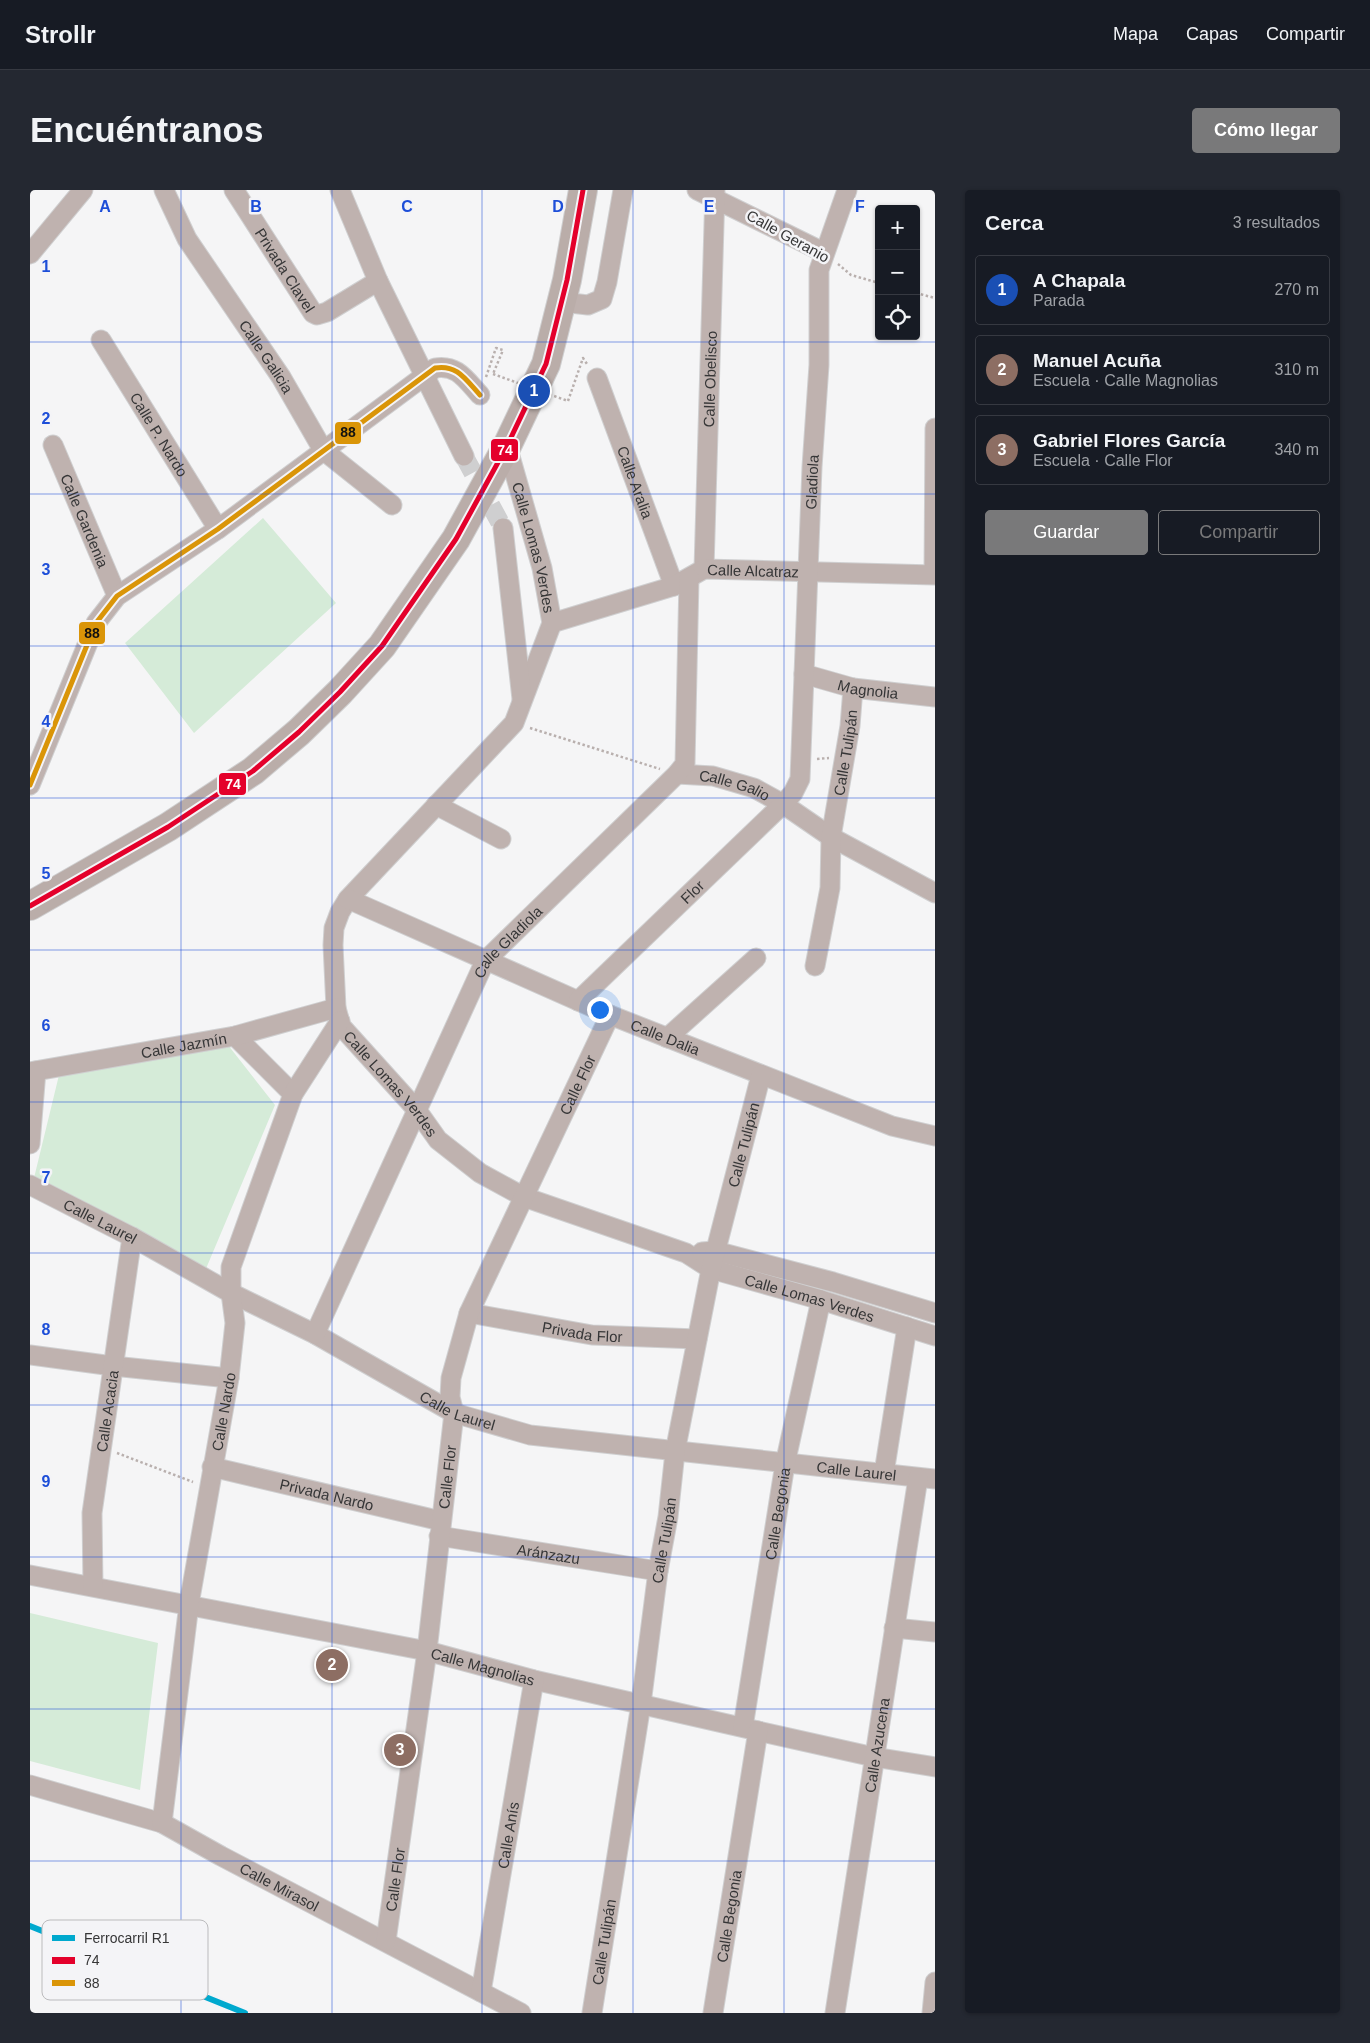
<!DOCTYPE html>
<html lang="es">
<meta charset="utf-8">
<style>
:root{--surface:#171b24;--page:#242831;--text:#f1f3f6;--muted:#9ea1a6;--line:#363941;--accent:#79797a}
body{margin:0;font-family:Arial,sans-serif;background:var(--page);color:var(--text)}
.controls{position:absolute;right:15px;top:15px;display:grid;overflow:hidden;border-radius:5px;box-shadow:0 1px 4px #0004}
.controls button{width:45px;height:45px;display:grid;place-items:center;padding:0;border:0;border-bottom:1px solid var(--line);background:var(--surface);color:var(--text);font:25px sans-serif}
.you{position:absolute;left:569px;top:819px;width:18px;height:18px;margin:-12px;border:4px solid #fff;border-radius:50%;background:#1a73e8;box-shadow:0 0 0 8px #1a73e833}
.badge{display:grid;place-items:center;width:32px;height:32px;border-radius:50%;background:var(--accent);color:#fff;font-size:16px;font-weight:700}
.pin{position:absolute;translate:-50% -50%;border:2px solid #fff;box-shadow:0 1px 5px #0006}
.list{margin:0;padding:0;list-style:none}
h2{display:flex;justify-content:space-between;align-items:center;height:65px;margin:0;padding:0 20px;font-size:21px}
h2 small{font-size:16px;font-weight:400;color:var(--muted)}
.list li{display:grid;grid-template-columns:32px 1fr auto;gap:15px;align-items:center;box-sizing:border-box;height:70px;margin:0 10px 10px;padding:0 10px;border:1px solid var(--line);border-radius:5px}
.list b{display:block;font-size:19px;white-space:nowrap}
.list p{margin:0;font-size:16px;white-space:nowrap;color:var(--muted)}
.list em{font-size:16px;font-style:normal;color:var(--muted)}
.actions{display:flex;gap:10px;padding:15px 20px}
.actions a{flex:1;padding:11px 0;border:1px solid var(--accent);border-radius:5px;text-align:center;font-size:18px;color:var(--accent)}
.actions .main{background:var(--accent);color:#fff}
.icon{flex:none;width:28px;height:28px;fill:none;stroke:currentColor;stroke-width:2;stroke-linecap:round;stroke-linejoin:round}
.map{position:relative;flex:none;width:905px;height:1823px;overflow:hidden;border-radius:5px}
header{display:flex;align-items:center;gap:30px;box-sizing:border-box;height:70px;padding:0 25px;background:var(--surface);border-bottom:1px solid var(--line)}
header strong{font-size:24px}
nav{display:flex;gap:28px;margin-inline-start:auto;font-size:18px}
.intro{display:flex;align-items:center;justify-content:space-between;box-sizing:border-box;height:120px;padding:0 30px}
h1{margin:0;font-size:35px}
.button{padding:12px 22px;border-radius:5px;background:var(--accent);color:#fff;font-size:18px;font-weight:700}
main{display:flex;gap:30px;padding:0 30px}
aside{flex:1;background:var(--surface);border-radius:5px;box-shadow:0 1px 4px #0004}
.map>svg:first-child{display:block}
.green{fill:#d5ebd8}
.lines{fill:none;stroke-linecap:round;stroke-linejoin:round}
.minor-tunnel{stroke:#cfcfd0;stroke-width:19;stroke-dasharray:19 9;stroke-linecap:butt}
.minor-casing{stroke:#cfcfd0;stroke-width:21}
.highway-casing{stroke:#cfcfd0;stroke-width:30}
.path{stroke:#b9b0ae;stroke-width:2.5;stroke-dasharray:2.5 2.5;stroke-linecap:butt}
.minor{stroke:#bfb2af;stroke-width:19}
.highway{stroke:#baada9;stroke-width:28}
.path-bridge{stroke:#b9b0ae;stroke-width:2.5;stroke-dasharray:2.5 2.5;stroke-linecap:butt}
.bus-1-casing{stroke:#f4f4f7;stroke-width:9}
.bus-2-casing{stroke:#f4f4f7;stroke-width:9}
.bus-1{stroke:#e4002b;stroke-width:5}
.bus-2{stroke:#da9508;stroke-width:5}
.rail-1-casing{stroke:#f4f4f7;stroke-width:10}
.rail-1{stroke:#00a9ce;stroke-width:6}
.grid{fill:none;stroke:#1d4ed8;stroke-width:1;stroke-opacity:0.55}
.labels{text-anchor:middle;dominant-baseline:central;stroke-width:5;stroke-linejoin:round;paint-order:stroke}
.street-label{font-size:15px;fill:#363637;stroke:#f4f4f7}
.key{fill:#f4f4f7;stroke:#bbbbbd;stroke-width:1}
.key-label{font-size:14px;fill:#363637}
.grid-label{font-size:16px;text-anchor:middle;font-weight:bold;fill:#1d4ed8;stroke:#f4f4f7;stroke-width:5;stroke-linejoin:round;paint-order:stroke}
.line-badge{stroke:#f4f4f7;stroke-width:2}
.badge-label{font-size:14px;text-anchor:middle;font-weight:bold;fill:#fff}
.pale-badge-label{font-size:14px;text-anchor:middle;font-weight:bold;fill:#111}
</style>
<header>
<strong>Strollr</strong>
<nav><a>Mapa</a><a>Capas</a><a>Compartir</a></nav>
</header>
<div class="intro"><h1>Encuéntranos</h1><a class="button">Cómo llegar</a></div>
<main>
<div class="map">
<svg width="905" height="1823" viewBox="0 0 905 1823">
<rect width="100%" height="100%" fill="#f5f5f6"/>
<path class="green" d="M233 328 306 413 164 543 95 453Z
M198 855 245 915 175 1081 4 988 29 885Z
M0 1423 128 1453 110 1600 0 1571Z"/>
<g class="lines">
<path class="minor-tunnel" d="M434 266 473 338"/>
<g class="minor-casing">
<g id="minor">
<path id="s1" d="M134 0 157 49 251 187 293 260 362 315"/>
<path id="s2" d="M204 0 283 123 287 125 297 122 348 91"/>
<path d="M310 0 348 91 434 266"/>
<path d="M667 0 793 62"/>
<path d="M0 64 53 0"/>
<path d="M532 112 558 115 572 109 577 92 593 0"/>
<path id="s3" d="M71 150 188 339"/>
<path id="s4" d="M567 188 644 396"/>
<path id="s5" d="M23 255 87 406"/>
<path id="s6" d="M477 256 512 378 522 433 484 533 318 709 310 722 304 738 303 755 306 818 311 836 386 919 408 950 450 983 494 1007 656 1063 681 1079 791 1110 905 1146"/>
<path d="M473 338 492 509"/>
<path id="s7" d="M674 379 685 0"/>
<path d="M904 384 905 238"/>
<path id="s8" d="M522 433 644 396 674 379 905 385"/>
<path id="s9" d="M774 484 823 498 905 507"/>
<path id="s10" d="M647 584 683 586 724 598 753 614 801 647 905 703"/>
<path d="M0 595 66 433 87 406 188 339 405 178C427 174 436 190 450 205"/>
<path d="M406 615 471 649"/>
<path id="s11" d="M318 709 580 825 862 936 905 946"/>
<path id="s12" d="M785 776 800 698 801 647 820 536 823 498"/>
<path id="s13" d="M548 811 753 614 763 603 770 589 782 277 789 175V80L817 0"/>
<path d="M205 846 263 904"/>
<path d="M637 848 726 768"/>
<path id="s14" d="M0 882 205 846 306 818"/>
<path d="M0 954 6 881"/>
<path id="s15" d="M0 995 102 1047 201 1103 285 1144 424 1223 500 1245 905 1289"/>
<path d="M672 1062 685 1061 803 1092 905 1123"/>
<path id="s16" d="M439 1123 562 1145 667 1149"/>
<path id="s17" d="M285 1144 455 771 647 584 655 574 659 388"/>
<path d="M0 1165 83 1176 199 1188"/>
<path id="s18" d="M182 1277 411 1331"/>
<path d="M854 1283 877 1137"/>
<path id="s19" d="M409 1346 628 1381"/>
<path id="s20" d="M0 1385 397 1461 504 1490 728 1541 844 1567 905 1577"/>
<path id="s21" d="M63 1396 62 1323 102 1047"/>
<path d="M864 1438 905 1442"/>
<path id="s22" d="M713 1537 755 1274 791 1110"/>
<path id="s23" d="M0 1595 132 1633 191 1666 491 1823"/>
<path id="s24" d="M132 1633 159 1414 199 1188 205 1133 201 1103V1077L263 904 310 831"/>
<path id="s25" d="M356 1751 397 1461 424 1223 420 1207 421 1188 439 1123 580 825"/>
<path id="s26" d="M451 1802 504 1490"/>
<path id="s27" d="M562 1823 611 1514 628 1381 638 1327 645 1262 681 1079 731 885"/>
<path id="s28" d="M683 1823 728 1541"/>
<path id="s29" d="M805 1823 888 1288"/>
<path d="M902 1823 905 1792"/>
</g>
</g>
<g class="highway-casing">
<path id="highway" d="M0 716 138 637 223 581 269 542 310 502 352 456 426 349 477 256 516 174 537 90 553 0"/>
</g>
<path class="path" d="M808 74 821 85 849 93
M886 103 905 108
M456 187 466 158 473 160 463 184
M538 211 553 168 557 174
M500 538 630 579
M787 569 799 568
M87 1263 163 1292"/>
<use href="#minor" class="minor"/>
<use href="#highway" class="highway"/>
<path class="path-bridge" d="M463 184 538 211"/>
<g class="bus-1-casing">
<path id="bus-1" d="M0 716 138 637 223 581 269 542 310 502 352 456 426 349 477 256 516 174 537 90 553 0"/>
</g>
<g class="bus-2-casing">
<path id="bus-2" d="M0 595 66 433 87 406 188 339 405 178C427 174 436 190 450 205"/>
</g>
<use href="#bus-1" class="bus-1"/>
<use href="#bus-2" class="bus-2"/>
<g class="rail-1-casing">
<path id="rail-1" d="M0 1736 215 1823"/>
</g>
<use href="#rail-1" class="rail-1"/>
</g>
<path class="grid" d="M151 0V1823M302 0V1823M452 0V1823M603 0V1823M754 0V1823M0 152H905M0 304H905M0 456H905M0 608H905M0 760H905M0 912H905M0 1063H905M0 1215H905M0 1367H905M0 1519H905M0 1671H905"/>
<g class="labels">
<g class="street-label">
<text transform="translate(758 46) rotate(29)">Calle Geranio</text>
<text stroke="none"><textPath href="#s2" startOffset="95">Privada Clavel</textPath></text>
<text stroke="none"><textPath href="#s1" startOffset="196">Calle Galicia</textPath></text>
<text stroke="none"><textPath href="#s7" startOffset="190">Calle Obelisco</textPath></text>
<text stroke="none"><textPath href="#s3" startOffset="111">Calle P. Nardo</textPath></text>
<text stroke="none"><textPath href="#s4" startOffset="111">Calle Aralia</textPath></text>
<text stroke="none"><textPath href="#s13" startOffset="612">Gladiola</textPath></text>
<text stroke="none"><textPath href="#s5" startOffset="82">Calle Gardenia</textPath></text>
<text stroke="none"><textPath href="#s6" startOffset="105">Calle Lomas Verdes</textPath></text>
<text stroke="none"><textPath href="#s8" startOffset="211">Calle Alcatraz</textPath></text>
<text stroke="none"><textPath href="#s9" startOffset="66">Magnolia</textPath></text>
<text stroke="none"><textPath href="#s12" startOffset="216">Calle Tulipán</textPath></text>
<text stroke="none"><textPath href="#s10" startOffset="59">Calle Galio</textPath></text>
<text stroke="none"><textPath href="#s13" startOffset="158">Flor</textPath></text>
<text stroke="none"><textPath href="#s17" startOffset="439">Calle Gladiola</textPath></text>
<text stroke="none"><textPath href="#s11" startOffset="346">Calle Dalia</textPath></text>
<text stroke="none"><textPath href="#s14" startOffset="156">Calle Jazmín</textPath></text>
<text stroke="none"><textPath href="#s6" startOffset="739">Calle Lomas Verdes</textPath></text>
<text stroke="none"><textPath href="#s25" startOffset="888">Calle Flor</textPath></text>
<text stroke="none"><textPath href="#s27" startOffset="882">Calle Tulipán</textPath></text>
<text stroke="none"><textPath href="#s15" startOffset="79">Calle Laurel</textPath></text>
<text stroke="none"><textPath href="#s6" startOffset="1220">Calle Lomas Verdes</textPath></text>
<text stroke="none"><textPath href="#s16" startOffset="115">Privada Flor</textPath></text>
<text stroke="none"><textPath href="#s15" startOffset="484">Calle Laurel</textPath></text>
<text stroke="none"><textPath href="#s21" startOffset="176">Calle Acacia</textPath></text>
<text stroke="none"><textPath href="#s24" startOffset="416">Calle Nardo</textPath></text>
<text stroke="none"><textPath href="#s15" startOffset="889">Calle Laurel</textPath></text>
<text stroke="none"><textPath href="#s25" startOffset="468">Calle Flor</textPath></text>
<text stroke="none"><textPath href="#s18" startOffset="118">Privada Nardo</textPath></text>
<text stroke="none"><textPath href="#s22" startOffset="216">Calle Begonia</textPath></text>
<text stroke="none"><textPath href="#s27" startOffset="478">Calle Tulipán</textPath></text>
<text stroke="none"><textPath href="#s19" startOffset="111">Aránzazu</textPath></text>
<text stroke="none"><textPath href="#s20" startOffset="462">Calle Magnolias</textPath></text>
<text stroke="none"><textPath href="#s29" startOffset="271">Calle Azucena</textPath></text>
<text stroke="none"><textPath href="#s26" startOffset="159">Calle Anís</textPath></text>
<text stroke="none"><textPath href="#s25" startOffset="62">Calle Flor</textPath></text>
<text stroke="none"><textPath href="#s23" startOffset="271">Calle Mirasol</textPath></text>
<text stroke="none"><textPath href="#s28" startOffset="98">Calle Begonia</textPath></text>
<text stroke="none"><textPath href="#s27" startOffset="72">Calle Tulipán</textPath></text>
</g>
</g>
<rect x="12" y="1730" width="166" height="80" rx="8" class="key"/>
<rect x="22" y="1745" width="23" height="6" fill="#00a9ce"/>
<rect x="22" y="1767" width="23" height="7" fill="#e4002b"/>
<rect x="22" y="1790" width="23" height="6" fill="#da9508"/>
<g class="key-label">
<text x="54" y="1753">Ferrocarril R1</text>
<text x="54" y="1775">74</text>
<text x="54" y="1798">88</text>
</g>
<g class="grid-label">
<text x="75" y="22">A</text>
<text x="226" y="22">B</text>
<text x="377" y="22">C</text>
<text x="528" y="22">D</text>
<text x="679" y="22">E</text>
<text x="830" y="22">F</text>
<text x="16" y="82">1</text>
<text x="16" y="234">2</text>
<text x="16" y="385">3</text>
<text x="16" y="537">4</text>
<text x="16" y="689">5</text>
<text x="16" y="841">6</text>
<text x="16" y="993">7</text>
<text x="16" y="1145">8</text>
<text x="16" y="1297">9</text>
</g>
<g class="line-badge">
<rect x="304" y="231" width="28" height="24" rx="5" fill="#da9508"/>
<rect x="460" y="248" width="29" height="24" rx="5" fill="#e4002b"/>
<rect x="48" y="431" width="28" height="24" rx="5" fill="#da9508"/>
<rect x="188" y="582" width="29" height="24" rx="5" fill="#e4002b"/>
</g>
<g class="badge-label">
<text x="475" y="265">74</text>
<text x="203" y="599">74</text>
</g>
<g class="pale-badge-label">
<text x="318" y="247">88</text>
<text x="62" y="448">88</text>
</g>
</svg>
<div class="controls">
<button>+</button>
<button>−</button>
<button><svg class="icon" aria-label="locate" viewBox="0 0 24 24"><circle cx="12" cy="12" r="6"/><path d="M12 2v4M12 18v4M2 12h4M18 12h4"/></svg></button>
</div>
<div class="you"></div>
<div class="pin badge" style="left:504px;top:201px;background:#1a4fb4">1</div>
<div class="pin badge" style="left:302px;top:1475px;background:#8d6e63">2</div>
<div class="pin badge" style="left:370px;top:1560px;background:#8d6e63">3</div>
</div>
<aside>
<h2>Cerca<small>3 resultados</small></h2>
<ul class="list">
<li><span class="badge" style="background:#1a4fb4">1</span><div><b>A Chapala</b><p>Parada</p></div><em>270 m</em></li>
<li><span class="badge" style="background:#8d6e63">2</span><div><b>Manuel Acuña</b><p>Escuela · Calle Magnolias</p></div><em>310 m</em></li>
<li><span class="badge" style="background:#8d6e63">3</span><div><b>Gabriel Flores García</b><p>Escuela · Calle Flor</p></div><em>340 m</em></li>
</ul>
<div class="actions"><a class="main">Guardar</a><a>Compartir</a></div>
</aside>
</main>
